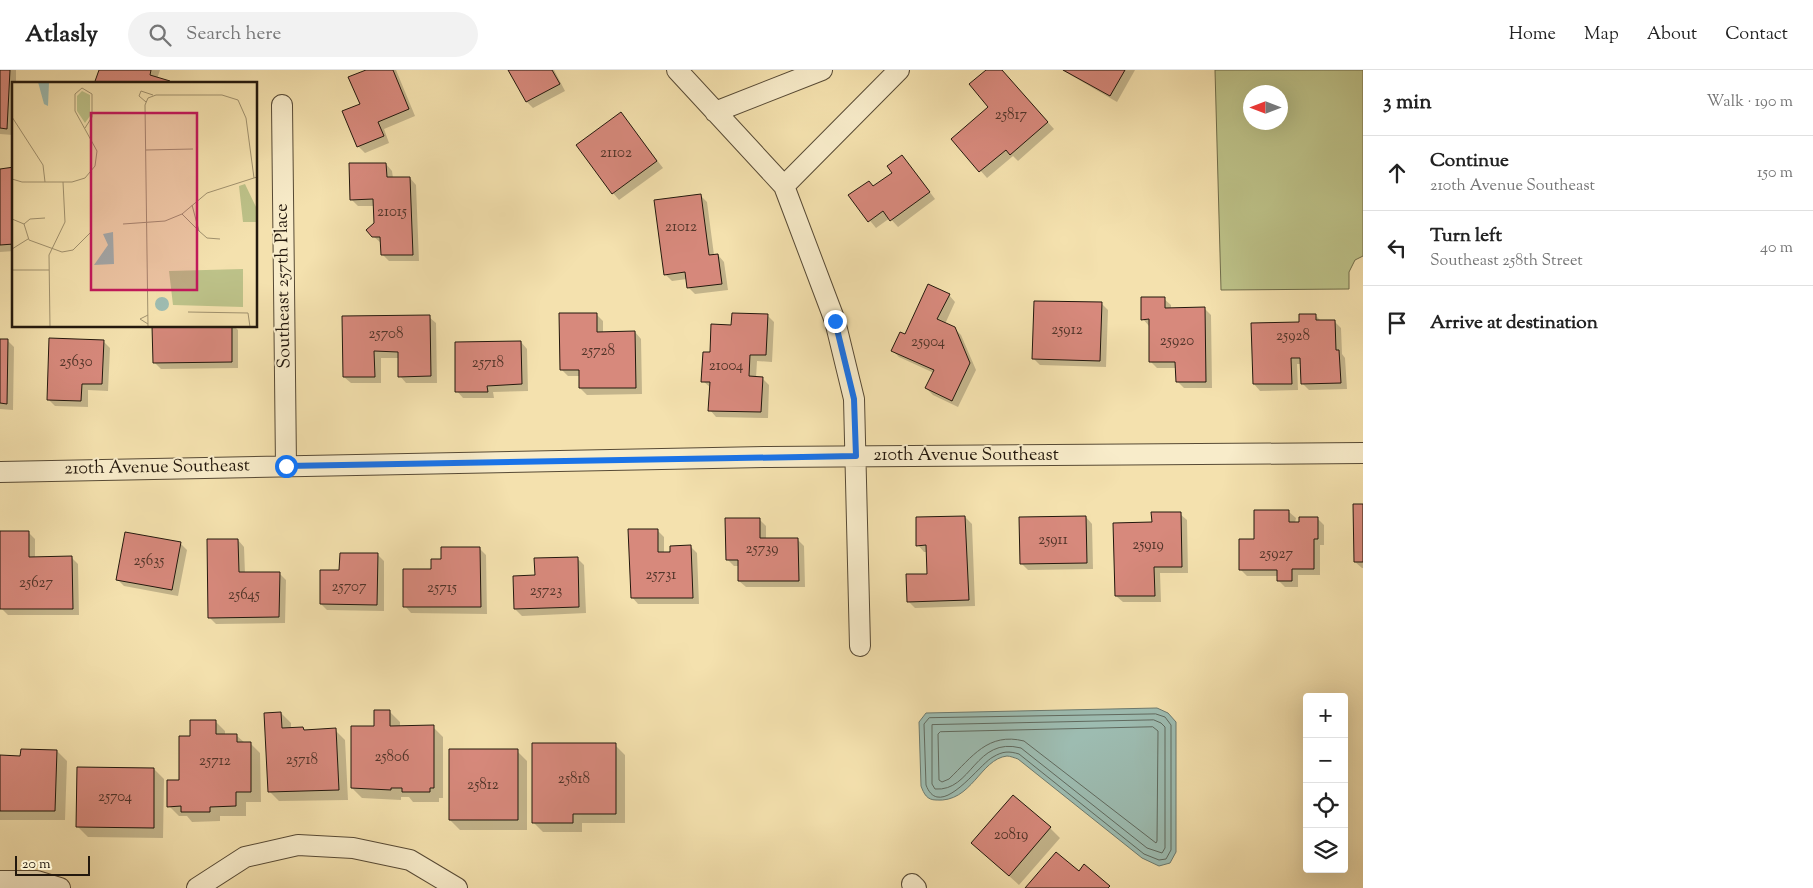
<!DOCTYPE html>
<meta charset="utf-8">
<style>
:root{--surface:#fff;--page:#f2f2f2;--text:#222;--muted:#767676;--line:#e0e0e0}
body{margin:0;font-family:"Sorts Mill Goudy",serif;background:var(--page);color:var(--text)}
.controls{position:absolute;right:15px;bottom:15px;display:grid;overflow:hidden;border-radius:5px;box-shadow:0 5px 20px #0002}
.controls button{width:45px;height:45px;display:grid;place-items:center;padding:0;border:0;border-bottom:1px solid var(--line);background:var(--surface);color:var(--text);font:25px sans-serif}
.compass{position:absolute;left:1243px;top:15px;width:45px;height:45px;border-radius:50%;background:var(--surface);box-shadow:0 5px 20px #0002;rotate:270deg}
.scale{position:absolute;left:15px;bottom:12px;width:75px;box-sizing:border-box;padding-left:5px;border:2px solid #23180d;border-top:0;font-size:14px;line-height:18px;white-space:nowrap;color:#23180d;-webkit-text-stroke:4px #f8ecca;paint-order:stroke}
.stop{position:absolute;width:15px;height:15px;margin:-11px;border:4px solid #1a73e8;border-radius:50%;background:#fff}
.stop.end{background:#1a73e8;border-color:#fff;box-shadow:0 1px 5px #0008}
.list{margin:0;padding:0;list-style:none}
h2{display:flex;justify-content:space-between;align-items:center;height:65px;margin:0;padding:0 20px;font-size:21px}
h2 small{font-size:16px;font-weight:400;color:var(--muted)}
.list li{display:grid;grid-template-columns:32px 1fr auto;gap:15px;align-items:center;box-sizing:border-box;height:75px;padding:0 20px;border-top:1px solid var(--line)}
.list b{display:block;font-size:19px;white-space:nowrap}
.list p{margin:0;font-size:16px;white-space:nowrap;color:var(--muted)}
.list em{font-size:16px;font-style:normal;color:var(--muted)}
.icon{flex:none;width:28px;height:28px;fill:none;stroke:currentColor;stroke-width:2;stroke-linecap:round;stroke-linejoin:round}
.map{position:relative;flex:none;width:1363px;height:818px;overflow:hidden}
header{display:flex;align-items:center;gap:30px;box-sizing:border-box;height:70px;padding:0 25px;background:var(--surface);border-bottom:1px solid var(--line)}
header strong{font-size:24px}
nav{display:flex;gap:28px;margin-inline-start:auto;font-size:18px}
.search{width:350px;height:45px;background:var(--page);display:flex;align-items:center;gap:12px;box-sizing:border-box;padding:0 18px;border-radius:28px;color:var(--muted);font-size:19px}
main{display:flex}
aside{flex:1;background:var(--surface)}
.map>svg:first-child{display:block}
.green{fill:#bdc289;stroke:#706d4b;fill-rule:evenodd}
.water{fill:#9dbcb1;stroke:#6c7a6f}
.shadow{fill:#0003}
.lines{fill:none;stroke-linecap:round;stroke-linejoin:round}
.shore{stroke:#606a5f;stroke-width:1}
.building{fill:#d7897c;stroke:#23180d}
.minor-casing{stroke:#574a35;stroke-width:22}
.minor{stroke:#f8ecca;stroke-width:20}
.route{stroke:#1a73e8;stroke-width:6}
.labels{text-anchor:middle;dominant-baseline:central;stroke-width:4;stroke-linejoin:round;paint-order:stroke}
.number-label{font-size:15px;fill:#503429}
.street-label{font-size:18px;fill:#23180d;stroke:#f8ecca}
.inset-road{fill:none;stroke:#a0916e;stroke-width:1}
.view{fill:#c2185b;fill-opacity:0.15;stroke:#c2185b;stroke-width:2.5}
.inset-edge{fill:none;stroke:#23180d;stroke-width:2.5}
</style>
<header>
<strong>Atlasly</strong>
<div class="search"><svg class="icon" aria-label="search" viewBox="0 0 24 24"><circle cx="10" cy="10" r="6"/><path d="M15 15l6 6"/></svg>Search here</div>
<nav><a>Home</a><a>Map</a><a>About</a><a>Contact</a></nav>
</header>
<main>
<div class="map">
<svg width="1363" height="818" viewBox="0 0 1363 818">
<rect width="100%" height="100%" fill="#f4e1ae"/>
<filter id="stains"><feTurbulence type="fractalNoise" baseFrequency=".004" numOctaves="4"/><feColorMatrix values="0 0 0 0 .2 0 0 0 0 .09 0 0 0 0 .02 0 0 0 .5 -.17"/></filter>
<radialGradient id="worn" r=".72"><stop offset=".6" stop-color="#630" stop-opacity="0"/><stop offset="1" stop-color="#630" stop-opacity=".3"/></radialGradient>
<path class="green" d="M1215 0H1363V186L1355 190 1349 202V219L1221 220ZM1250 22H1280V52H1250Z"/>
<path class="water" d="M1157 638 1168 643 1176 652V782L1170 793 1159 796 1142 788 1018 689C1015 688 1010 686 1007 686 980 689 972 733 936 730 927 730 924 724 921 716L919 652 926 643Z"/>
<path class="shadow" d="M0 0H16V14H14L13 65 0 64Z
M100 0H160L157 9 171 14H95Z
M369 0H396L415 46 384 59 389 73 365 83 358 76 361 34Z
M509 0H554L565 21 533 38 527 32Z
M988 0H1001L1054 59 1018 91 1013 86 987 108 953 69 990 37Z
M1062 0H1135L1117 32Z
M621 43 663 98 619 130 613 123Z
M908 93 935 129 898 157 890 148 876 158 850 126 874 117Z
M386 94 392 101 393 108H410L416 115 419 191H389L382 184 381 173 373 166 375 136H358L351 129Z
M14 99V181L0 182V100Z
M700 125 707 132 714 185H718L724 192 728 220 695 224 688 217 687 209 672 211 665 204Z
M949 225 955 232 945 254 954 258 961 265 976 300 958 337 933 325 926 318 934 303 899 287 893 281Z
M1164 229 1171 235V239L1204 238 1211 245 1212 318H1184L1177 311V298H1157L1151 292 1149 256 1143 249Z
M1102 234 1108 240 1106 297 1040 295 1033 288Z
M596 244 603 251V263L635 262 641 269 642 324 587 325 580 318V306H568L561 299Z
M767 245 774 252 772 292 757 291 756 308H762L769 315 768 348 716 347 710 340 711 318 703 311 711 284 732 256Z
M1315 245 1322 252 1334 251 1341 258 1342 284 1345 288 1347 319 1309 320 1302 313V294H1297L1298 320 1260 321 1254 314 1300 253Z
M429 247 436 253 437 313H406L400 306V288H381V313H351L344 307 343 248Z
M153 256H234L238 260V298L161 299 154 292Z
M0 270H7L14 277 13 340 0 339Z
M103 271 110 278 108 321 88 320V337L55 336 48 329Z
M521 272 527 279 528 321 493 322 494 328H463L457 321Z
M1363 436V498H1362L1355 492Z
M1289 442 1296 448 1295 453 1318 449 1324 455V475H1320V505H1298V517H1285L1278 510V506H1247L1240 499 1255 471Z
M1180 444 1187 450 1188 503H1160L1161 532H1123L1116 526 1153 453Z
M965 447 972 454 975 536 915 538 908 531 929 505 928 482H924L918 475Z
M1086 447 1092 454 1093 499 1028 500 1021 493Z
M759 449 766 456V469H797L804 476 805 517H746L739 511V496H734L727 489Z
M657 460 664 467V483L690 476 697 483 699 534H638L632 527Z
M29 463 35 469V488H72L78 494 79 545H8L1 538Z
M238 470 244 477 245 504 279 503 286 510 285 553 216 554 209 547Z
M180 473 187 480 178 526 124 516 118 510Z
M479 478 486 485 487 544 411 543 405 536 442 490Z
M378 485 384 491V541L327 540 321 534Z
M577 488 584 495 586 543 522 546 515 539 536 506Z
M390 642 400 652V657H433L443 667V728H439V732H413L409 727H401V730L362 728 352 718 375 657Z
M281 643 291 653V659L303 658 306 661 335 660 345 670 348 730 279 731 269 721Z
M215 651 225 661V666H237L245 673H250L260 683 261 732H246V746H220V751L192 752 187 746H179L169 736 180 711 191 667Z
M615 675 625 685V753H582V762H543L533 752Z
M57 681 67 691 65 750H0V687H21Z
M517 681 527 691V760H460L450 750Z
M154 699 164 709 163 768 88 767 78 757Z
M1050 758 1060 768 1019 815 983 783Z"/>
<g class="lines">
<path class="shore" d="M1156 644 1165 647 1171 655V780L1166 789 1159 790 1144 784 1019 684C1009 681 1003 681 993 687 979 694 940 752 926 715L924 654 929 648Z
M1154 650 1161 653 1165 657V778L1162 783 1147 778 1021 678C975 666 972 722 935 719L932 714V655Z
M1153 657 1158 661 1157 771 1156 773 1024 671C988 662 972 687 949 709L942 712 939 710 938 664 940 662Z"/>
</g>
<path class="building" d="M0 0H10L7 59 0 58Z
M99 0H151L150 5 170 11V14H94Z
M366 0H393L409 39 378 52 384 66 357 77 342 41 360 34 348 7Z
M508 0H552L560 14 526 32Z
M986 0H1002L1048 52 1010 85 1006 80 979 102 951 69 988 37 969 14Z
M1063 0H1125L1110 26Z
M621 42 657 91 612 124 576 75Z
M902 85 930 122 890 151 883 141 868 152 848 125 869 111 873 116 892 103 887 96Z
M349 93H386L387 107H410L413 185H381L380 167H372L366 160 374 153 373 129 350 130Z
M14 97V174L0 175V99Z
M701 124 709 185 718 184 722 214 687 218 685 202 664 205 654 130Z
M928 214 950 224 937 249 955 257 970 293 952 331 925 318 934 300 891 281 900 262 905 264Z
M1141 227H1165V238L1205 237 1206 312H1176L1175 292H1149V249L1141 250Z
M1034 231 1102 232 1100 291 1032 289Z
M559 243H597V262L635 261 636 318H579V300H560Z
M732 243 768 244 766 285H750L749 306 763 307 761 342 708 341 710 312H701L703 282H710L711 254 731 255Z
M1299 244H1316V250H1335L1336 280H1339L1341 313 1301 314 1300 288H1291L1292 314H1253L1251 253 1299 252Z
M430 245 431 306 398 307V282L374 281 375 307H343L342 246Z
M152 256H232V292L153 293Z
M49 268 104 270 102 314H82L81 331 47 330Z
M0 269H8L7 334 0 333Z
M521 271 522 314 487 316 488 322H455V272Z
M1353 434H1363V492H1354Z
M1254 440H1289V452H1299V447H1318V469H1314V499H1292V511H1277V500H1239V469H1254Z
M1151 442H1181L1182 497H1154L1155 526H1115L1113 453 1152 452Z
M965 446 969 530 907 532 906 504H927L926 475 916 476V447Z
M1086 446 1087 493 1020 494 1019 447Z
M725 448H760V468H798L799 511H738V490H726Z
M628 459H658V482H670V476L691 475 693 528H631Z
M0 461H29V487L72 486 73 539H0Z
M125 462 181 472 172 520 116 510Z
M207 469H238L239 502H280L279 547 208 548Z
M441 477H480L481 537H403V499H431V489H441Z
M340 483H378L377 535 320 534V500H339Z
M578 487 579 537 514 539 513 506 535 505 534 488Z
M374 640H390V656L434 655V718H430V722H402V718H391V720L351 718V656H374Z
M281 642 282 658 303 657 304 660 336 658 339 720 268 722 264 643Z
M190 650H216V664H237V672H251V722H236V736L210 737V742H181V736L167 737V710H179V666H190Z
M532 673H616V744H573V753H532Z
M21 679 57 680 55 741H0V685L20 686Z
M449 679H518V750H449Z
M77 697 154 698V758L76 757Z
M1013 725 1051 757 1009 806 971 773Z
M1056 782 1079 801 1084 794 1110 816 1108 818H1025Z"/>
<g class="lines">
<g class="minor-casing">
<path id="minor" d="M677 0 784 116 835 251 854 329 860 576
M282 35 286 396
M715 42 822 0
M784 116 899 0
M0 402 768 387 1363 383
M0 811H37L60 818
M912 814 916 818
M197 818 245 787 298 775 353 778 410 790 457 818"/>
</g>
<use href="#minor" class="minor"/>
</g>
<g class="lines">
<path class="route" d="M286 396 856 386 854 329 835 251"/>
</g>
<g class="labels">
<g class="number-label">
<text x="1011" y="45">25817</text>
<text x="616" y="83">21102</text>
<text x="392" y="142">21015</text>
<text x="681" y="157">21012</text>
<text x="1067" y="260">25912</text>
<text x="386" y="264">25708</text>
<text x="1293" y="266">25928</text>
<text x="1177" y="271">25920</text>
<text x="928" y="272">25904</text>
<text x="598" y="281">25728</text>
<text x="76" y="292">25630</text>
<text x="488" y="293">25718</text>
<text x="726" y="296">21004</text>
<text x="1053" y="470">25911</text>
<text x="1148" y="475">25919</text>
<text x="762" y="479">25739</text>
<text x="1276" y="484">25927</text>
<text x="149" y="491">25635</text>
<text x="661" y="505">25731</text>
<text x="36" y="513">25627</text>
<text x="349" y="517">25707</text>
<text x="442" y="518">25715</text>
<text x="546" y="521">25723</text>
<text x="244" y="525">25645</text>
<text x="392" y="687">25806</text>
<text x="302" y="690">25718</text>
<text x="215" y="691">25712</text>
<text x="574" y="709">25818</text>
<text x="483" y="715">25812</text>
<text x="115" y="727">25704</text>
<text x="1011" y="765">20819</text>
</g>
<g class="street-label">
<text transform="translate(284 216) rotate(-91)">Southeast 257th Place</text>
<text x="966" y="386">210th Avenue Southeast</text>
<text transform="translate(157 398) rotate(-1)">210th Avenue Southeast</text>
</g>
</g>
<g transform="translate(12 12)">
<rect width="245" height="245" fill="#f4e1ae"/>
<path d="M70 9 78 13V34L73 41 65 29V14ZM233 102 245 127V140H231L227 104ZM231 187V225L161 223 157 189Z" fill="#bdc289"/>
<path d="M26 0H37L36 24 32 22ZM101 150 102 182 82 183 96 163 91 152ZM143 222a7 7 0 1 1 14 0a7 7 0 1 1-14 0Z" fill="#9dbcb1"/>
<path class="inset-road" d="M134 20 127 14 129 9 141 13M0 35 31 83 33 100M134 68 181 67M0 97 10 100H60L73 96 83 84 85 69 63 29V12L70 6 80 12V35L73 46M170 132 187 149 180 123M0 137 12 142 18 137 33 136M12 142 17 158 50 170 61 168 80 149M111 142 153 139 170 132 195 111 245 95M187 149 195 156 208 157M0 167 16 157M0 188H37M176 230 236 231 238 245M136 233 128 237 136 242M38 245 37 173 53 140 51 100M136 245 133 23 136 16 144 13H210L226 18 234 36 242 96"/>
<path class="view" d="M79 31H185V208H79Z"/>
<rect width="245" height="245" class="inset-edge"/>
</g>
<rect width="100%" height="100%" filter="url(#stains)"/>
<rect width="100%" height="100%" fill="url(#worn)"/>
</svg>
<div class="controls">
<button>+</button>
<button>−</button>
<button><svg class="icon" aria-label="locate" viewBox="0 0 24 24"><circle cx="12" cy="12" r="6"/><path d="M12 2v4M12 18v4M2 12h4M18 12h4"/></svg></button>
<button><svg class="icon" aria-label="layers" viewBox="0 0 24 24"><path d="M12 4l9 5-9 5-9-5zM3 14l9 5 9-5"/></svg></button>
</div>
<svg class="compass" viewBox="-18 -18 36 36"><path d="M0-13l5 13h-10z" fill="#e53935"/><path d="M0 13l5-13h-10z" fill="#767676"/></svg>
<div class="scale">20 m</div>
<div class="stop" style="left:286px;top:396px"></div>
<div class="stop end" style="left:835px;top:251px"></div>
</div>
<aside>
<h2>3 min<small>Walk · 190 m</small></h2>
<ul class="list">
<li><svg class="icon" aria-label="ahead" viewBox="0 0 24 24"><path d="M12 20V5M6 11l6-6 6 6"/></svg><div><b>Continue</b><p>210th Avenue Southeast</p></div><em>150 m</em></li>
<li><svg class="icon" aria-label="left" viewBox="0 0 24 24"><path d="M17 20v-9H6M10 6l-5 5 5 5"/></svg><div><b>Turn left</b><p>Southeast 258th Street</p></div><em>40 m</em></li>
<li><svg class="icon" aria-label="arrive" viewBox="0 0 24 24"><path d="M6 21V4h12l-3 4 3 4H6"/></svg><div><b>Arrive at destination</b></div></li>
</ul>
</aside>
</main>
